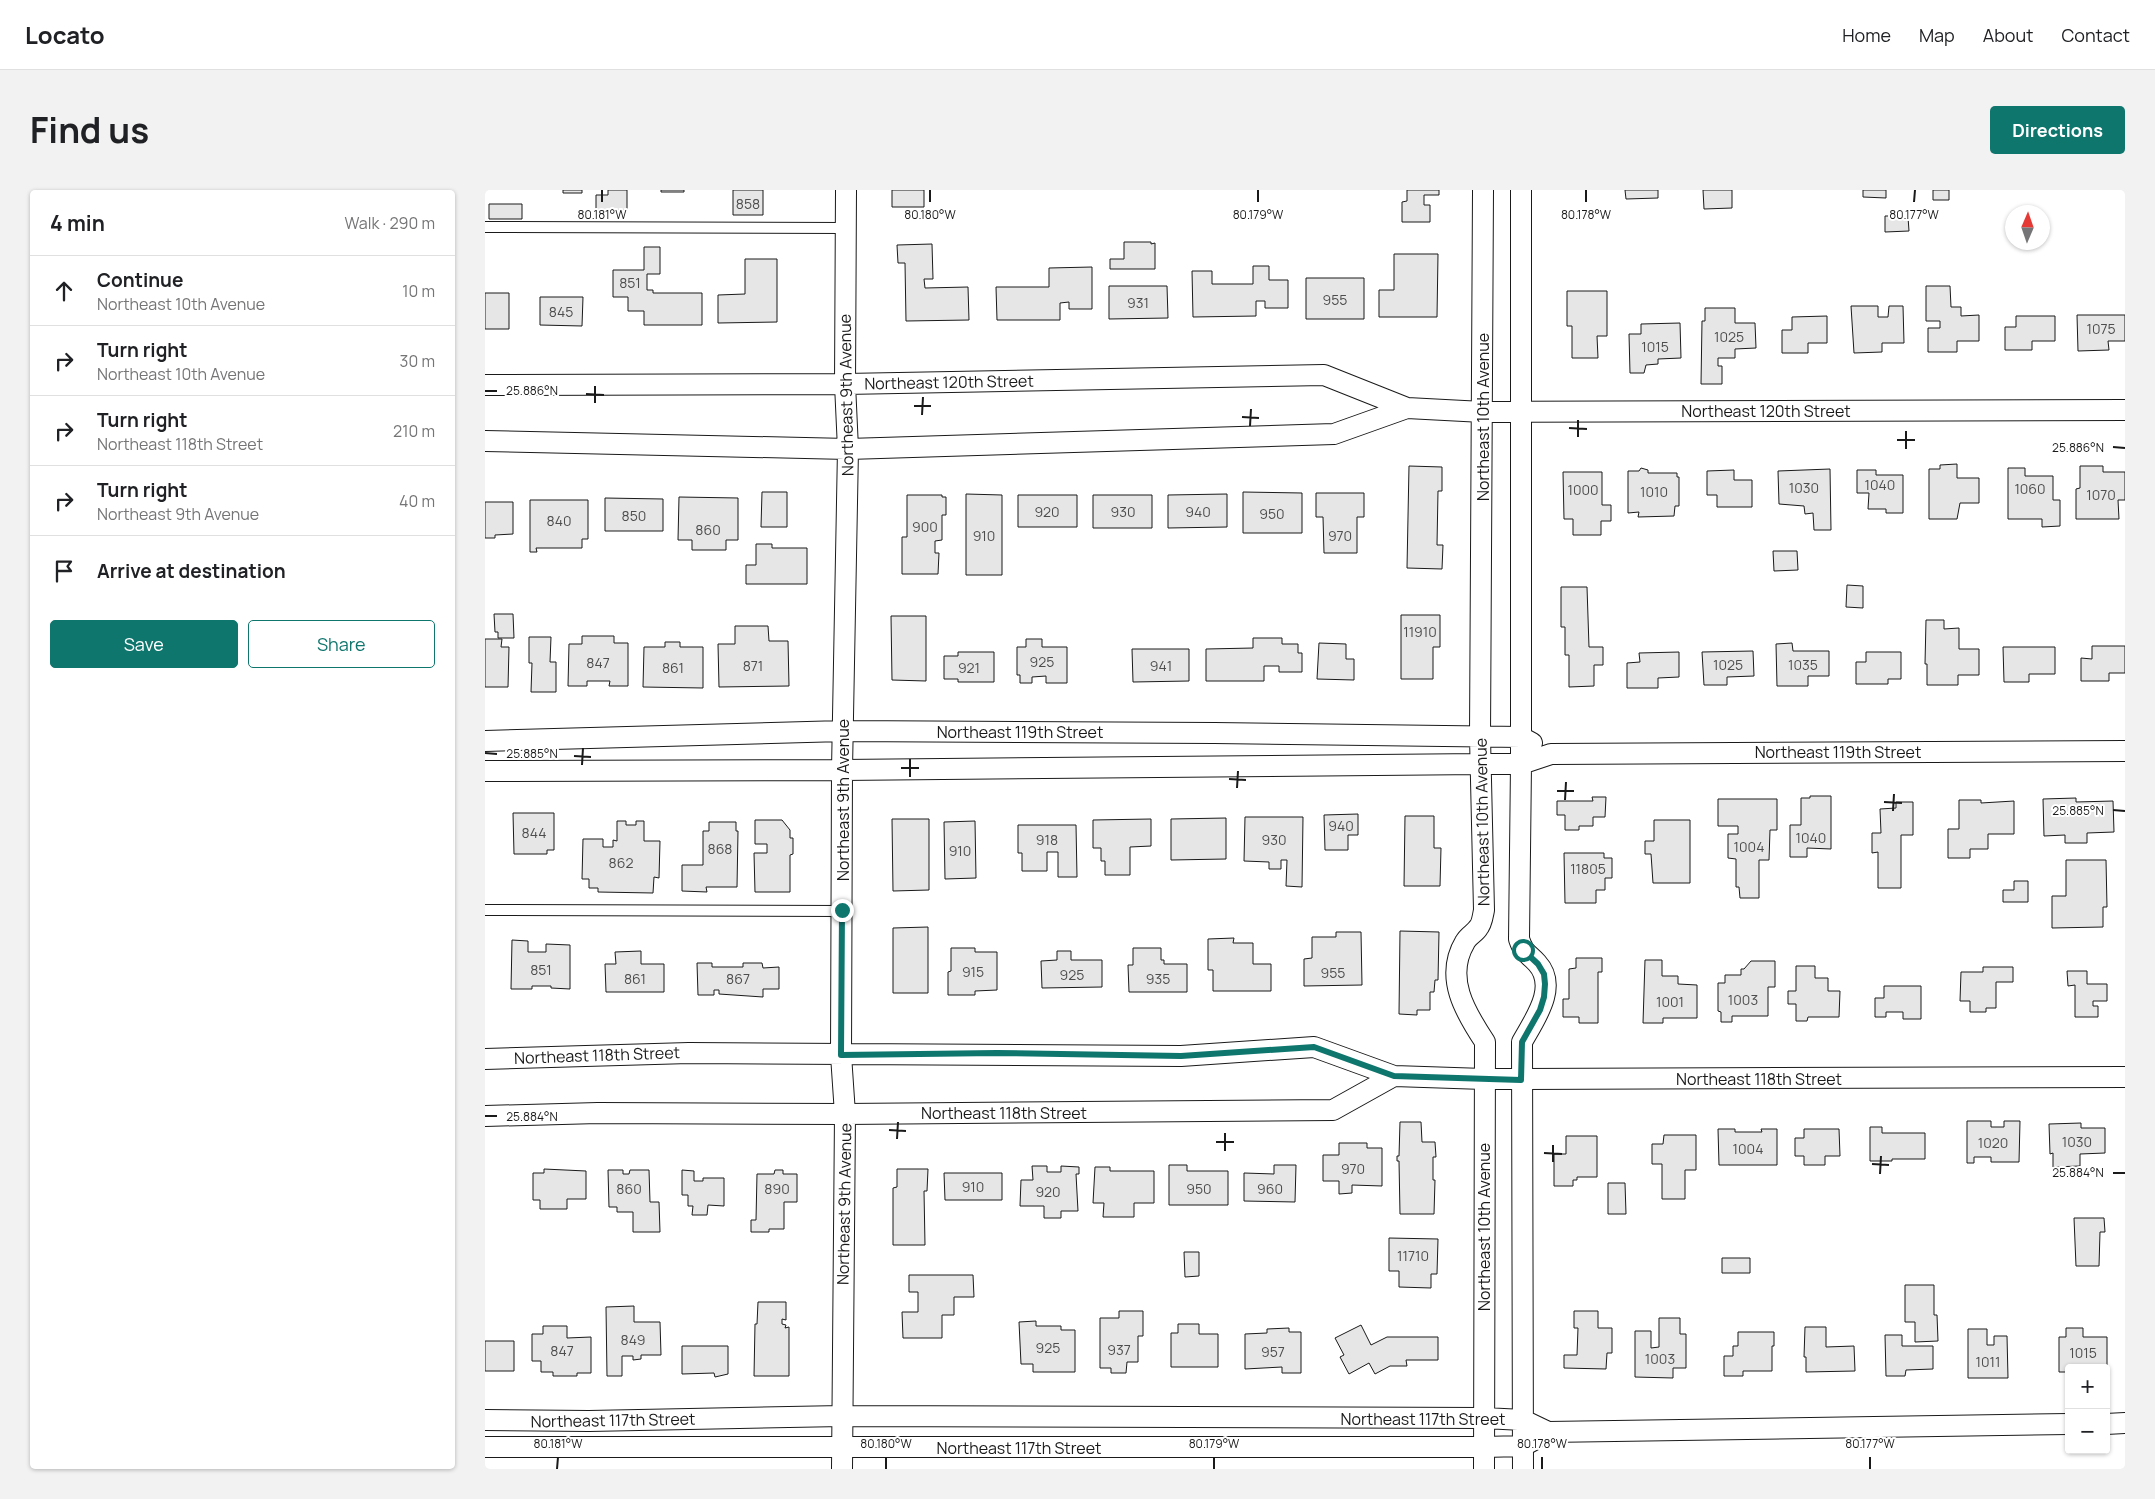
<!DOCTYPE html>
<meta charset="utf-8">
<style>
:root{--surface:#fff;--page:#f2f2f2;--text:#202124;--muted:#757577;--line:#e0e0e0;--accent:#0f766e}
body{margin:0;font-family:Manrope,sans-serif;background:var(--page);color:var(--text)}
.controls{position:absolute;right:15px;bottom:15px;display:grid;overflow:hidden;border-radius:5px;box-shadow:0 1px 4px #0004}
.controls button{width:45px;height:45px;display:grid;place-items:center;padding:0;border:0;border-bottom:1px solid var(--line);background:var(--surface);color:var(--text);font:25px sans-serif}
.compass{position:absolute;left:1520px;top:15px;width:45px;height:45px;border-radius:50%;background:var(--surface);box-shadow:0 1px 4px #0004;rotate:2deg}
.stop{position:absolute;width:15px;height:15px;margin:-11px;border:4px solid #0f766e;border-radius:50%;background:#fff}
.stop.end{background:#0f766e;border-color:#fff;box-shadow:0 1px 5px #0008}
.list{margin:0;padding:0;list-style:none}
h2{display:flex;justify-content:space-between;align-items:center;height:65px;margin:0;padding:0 20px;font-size:21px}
h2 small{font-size:16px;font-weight:400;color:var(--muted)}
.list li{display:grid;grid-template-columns:32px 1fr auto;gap:15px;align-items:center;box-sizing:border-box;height:70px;padding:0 20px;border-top:1px solid var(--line)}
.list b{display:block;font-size:19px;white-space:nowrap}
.list p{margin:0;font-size:16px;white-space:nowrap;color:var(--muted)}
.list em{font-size:16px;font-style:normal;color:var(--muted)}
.actions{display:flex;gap:10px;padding:15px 20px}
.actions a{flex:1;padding:11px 0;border:1px solid var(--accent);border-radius:5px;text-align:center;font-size:18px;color:var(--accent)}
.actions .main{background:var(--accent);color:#fff}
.icon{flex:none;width:28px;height:28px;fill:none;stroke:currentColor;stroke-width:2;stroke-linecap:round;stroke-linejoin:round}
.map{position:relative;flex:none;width:1640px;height:1279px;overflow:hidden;border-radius:5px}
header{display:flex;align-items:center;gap:30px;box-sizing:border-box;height:70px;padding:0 25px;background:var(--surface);border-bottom:1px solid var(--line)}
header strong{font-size:24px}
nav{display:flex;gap:28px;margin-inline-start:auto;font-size:18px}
.intro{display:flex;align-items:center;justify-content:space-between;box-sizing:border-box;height:120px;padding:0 30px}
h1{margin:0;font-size:35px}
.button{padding:12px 22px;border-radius:5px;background:var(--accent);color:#fff;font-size:18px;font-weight:700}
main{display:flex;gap:30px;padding:0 30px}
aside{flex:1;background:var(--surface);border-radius:5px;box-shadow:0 1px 4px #0004}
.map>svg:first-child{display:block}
.building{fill:#e6e6e6;stroke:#1a1a1a}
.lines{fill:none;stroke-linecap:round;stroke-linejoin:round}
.service-casing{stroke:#1a1a1a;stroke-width:12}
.minor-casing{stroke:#1a1a1a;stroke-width:22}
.service{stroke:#fff;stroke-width:10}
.minor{stroke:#fff;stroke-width:20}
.route{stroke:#0f766e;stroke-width:6}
.ticks{fill:none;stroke:#1a1a1a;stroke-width:2}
.labels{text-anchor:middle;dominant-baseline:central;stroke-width:4;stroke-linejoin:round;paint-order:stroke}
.number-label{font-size:14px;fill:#4d4d4d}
.street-label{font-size:16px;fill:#1a1a1a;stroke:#fff}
.ticks-label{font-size:12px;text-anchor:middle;fill:#1a1a1a;stroke:#fff;stroke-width:4;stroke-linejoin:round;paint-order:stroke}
</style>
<header>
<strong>Locato</strong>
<nav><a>Home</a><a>Map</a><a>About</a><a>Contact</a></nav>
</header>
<div class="intro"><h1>Find us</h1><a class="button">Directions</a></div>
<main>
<aside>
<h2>4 min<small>Walk · 290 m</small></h2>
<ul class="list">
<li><svg class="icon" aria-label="ahead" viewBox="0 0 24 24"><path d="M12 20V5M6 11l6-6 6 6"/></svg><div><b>Continue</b><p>Northeast 10th Avenue</p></div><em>10 m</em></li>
<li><svg class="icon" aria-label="right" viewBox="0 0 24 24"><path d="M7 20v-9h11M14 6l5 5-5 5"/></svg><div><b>Turn right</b><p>Northeast 10th Avenue</p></div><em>30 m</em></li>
<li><svg class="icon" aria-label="right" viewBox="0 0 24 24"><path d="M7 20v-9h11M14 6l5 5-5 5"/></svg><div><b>Turn right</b><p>Northeast 118th Street</p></div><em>210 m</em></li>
<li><svg class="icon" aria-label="right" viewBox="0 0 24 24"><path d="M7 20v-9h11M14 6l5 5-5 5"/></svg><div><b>Turn right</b><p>Northeast 9th Avenue</p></div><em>40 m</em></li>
<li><svg class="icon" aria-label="arrive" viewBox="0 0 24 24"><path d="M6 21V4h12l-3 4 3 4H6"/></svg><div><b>Arrive at destination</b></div></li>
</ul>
<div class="actions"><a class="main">Save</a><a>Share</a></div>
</aside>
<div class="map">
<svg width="1640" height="1279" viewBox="0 0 1640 1279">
<rect width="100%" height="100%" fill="#fff"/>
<path class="building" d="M78 0H97V3H78Z
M123 0H142V20H111V5H123Z
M176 0H199V2H176Z
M248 0H278V25H248Z
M407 0H439V17H407Z
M922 0H954V5H939V15H945V32H917V12L922 11Z
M1140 0H1173V8L1141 9Z
M1218 0H1247V18L1219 19Z
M1378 0H1401V8L1378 7Z
M1448 0H1464V10H1448Z
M4 14H37V29H4Z
M1407 21H1418V27H1423L1424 41 1400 42V26H1407Z
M639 52H666V54L670 53V79H625V69H639Z
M447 54 448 89H439L440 98 483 97 484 130 421 131 420 73H413L412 55Z
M159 57H175V84H162V100H168V103H217V135H159V121H143V107H128V80H159Z
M909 64H953L952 127H894V100H909Z
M260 69H292V132L233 133V105L260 104Z
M768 76H784V90H803V118H780V111H771V126L708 127 707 81H727V94H768Z
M607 77V119H584V112L575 113V130H512L511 97H564V78Z
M821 88H879V129H821Z
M624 96H682L683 128 624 129Z
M1441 96H1465L1466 117H1476V126L1494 125V151H1472V162H1443V138H1455V131H1441Z
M1082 101H1122V146H1112L1113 168H1087V136H1082Z
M0 103H24V139H0Z
M55 107H98L97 136 55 135Z
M1366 116H1393V127H1403L1404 116H1418L1419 153H1397V162L1369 163Z
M1220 118H1250V133H1270L1271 158 1250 159V168H1233V176H1237V194H1216L1217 131H1220Z
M1592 125H1640V151H1623L1624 160 1593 161Z
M1342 126V153H1323V163H1297V140H1307V127Z
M1531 126H1570V151H1547V160H1520V137H1531Z
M1195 133 1196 168 1173 169V174L1161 175 1159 183H1145L1144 144H1156V134Z
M1472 274V288H1494V313H1475L1472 329H1444V279H1455V275Z
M924 276 957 277V301H953L952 355H958L957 379 922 378Z
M1595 276H1618V282H1640V310H1633L1634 329H1591V299L1595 298Z
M1156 278 1163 280V283H1192V287H1194V316H1190L1189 326 1153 327 1154 322 1143 323V281H1154Z
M1523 278H1540V286H1568V310H1575V336L1557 337V329H1523Z
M1345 279 1346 340H1329L1328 323 1320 324 1319 316 1294 314 1293 281Z
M1249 280V290H1267V317H1232V305H1222V281Z
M1372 280H1391V285H1418V323H1401V319H1383L1384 303H1372Z
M1078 282H1117V315H1126V331H1116V345H1088V329H1079Z
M277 302H302V337H276Z
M758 302 817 303V343H758Z
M831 303H879V327H872V363H839L838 327H831Z
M481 304 517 305V385H481Z
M742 304V337L683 338V305Z
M422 305H457V307H461V325H457V350L450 351V363H454L453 384H417V347H422Z
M533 305H592V337H533Z
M608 305H667V338H608Z
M194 307 253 308V350H241V360H207V350H193Z
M120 308 178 309V341H120Z
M45 310H103V349H97V358H51L52 362H45Z
M0 312H28V344L10 345V348H0Z
M271 354H287V358H322V394H261V375H271Z
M1288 361H1312L1313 380 1289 381Z
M1362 395 1378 396V418L1361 417Z
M1076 397H1102L1104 457H1118V475H1109V496L1084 497V465H1080V437H1076Z
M9 424H28L29 448H13V442H10Z
M916 425H955V457H948V489H916Z
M406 426H441V491L407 490Z
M1441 430H1459V439L1474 438V459H1494V485H1473V495H1442V474H1440Z
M250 436H283L284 451H303L304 496 234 497 233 454H250Z
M97 446H129V453H143V496H124L125 491H102V496H83L84 454H97Z
M44 447H66L65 472H71V502H46L47 473H44Z
M768 448H797V454H813V463H817V482H794V476H779V491H721V459L768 458Z
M0 449H17L16 457H24L23 497H0Z
M541 449H557V457H582V493H561V486L547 487V493H535V485H532V457H541Z
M180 452H195V457H218V498L158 497 159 457H180Z
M834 453 861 454V469H869V490L832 489Z
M1307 453 1308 461H1344V486H1323V496H1292L1291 454Z
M1607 456H1640V483H1624V491H1596V468L1607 469Z
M1518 457H1570V484H1544V492H1519Z
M647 459H704V491L648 492Z
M1268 461 1269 486 1242 487V495H1219L1217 462Z
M473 462H509V492H473V489H459V466H473Z
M1194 462V487L1173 488V498H1142V473L1155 472 1154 463Z
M1381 462H1416V489H1403V494H1371V472H1381Z
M1325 606H1346V659L1322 658V667H1305V635H1316V608H1325Z
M1107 607H1121L1120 627H1108V636H1094V640H1080V625H1072V611H1108Z
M1591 608V612L1628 611 1629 642 1602 643V653H1580V645L1559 646 1558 609Z
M1233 609H1292V640H1285L1284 670H1274V708H1255L1254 697H1251V669L1243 668V644H1253V636H1233Z
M1474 610H1496V613L1529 611V644H1503V659H1485V668H1463V639H1474Z
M1411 612H1428V645H1416V698H1393V662L1387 663V643H1396L1395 619 1411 618Z
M28 623H69V660H62V664H29Z
M873 624V645H863V660H840L839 625Z
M920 626H949V658H956L955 696H919Z
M760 627H818L817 697 801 696 802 670H796V679H784V672L759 671Z
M741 628V669L686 670V629Z
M407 629H444V700L408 701Z
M666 629V656L645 657V685H620V671H616V658H608V630Z
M270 630H297L305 640V648H308V664L305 665V702H270L269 663H282V654H270Z
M1169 630H1205V693H1168L1166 664H1160V651H1169Z
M132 631H141V635H151V631H159V651H175L174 688 169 687 168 703 113 702V698H104V689H97L98 649H118V657H128V650L132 651Z
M490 631 491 688 460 689 459 632Z
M224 632H251V641H253L252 697H221L222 702 197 701V675H218V641H224Z
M533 635H591L592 687H573V662H562V681H537V663H533Z
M1079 663H1119V668H1127V688H1120V700H1111V713H1080Z
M1581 670H1621L1622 717H1618V737L1567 738V706H1581Z
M1529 691H1543V712H1518V700H1529Z
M443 737V803H408V738Z
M915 741 954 742 953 790H950L949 802H945V820H932V825L914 824Z
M851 742H876L877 795 819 796V769L827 768V747H851Z
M749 748 748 753H768V774H786V801H728V780H723V749Z
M27 750 43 751V762H61V754L85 755V799L66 798V796H47V799H26Z
M466 758H490V762H512V800L490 801V805H463V782L466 781Z
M648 758H676V770H679V774H702V802H644L643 775H648Z
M156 761V774H179V802H121L120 774H131L130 762Z
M572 761H586V770H617V797L557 798 556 771 572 770Z
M1091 768H1117V782H1113V833H1094V827H1078V809H1084V779L1091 778Z
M1160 770H1177V786H1193V794L1212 795V828H1178V833H1158Z
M1266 771H1290V797H1283V826H1247V832H1236V822L1233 821V793H1240V785H1256V779H1259Z
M212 773H227V777H258V773H277L278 778 294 777V799H278V807L234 804V800H229V805H213Z
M1311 776H1330V788H1343V801H1355L1354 827H1323L1322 831H1311V814H1303V801H1311Z
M1498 777H1528V792H1511V818H1501V822H1485V811H1475L1476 782H1498Z
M1582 781H1602V794H1622V811H1608V816H1613V827H1590V795L1583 796Z
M1399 796H1436V829H1418V822H1401V827H1390V808H1399Z
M1482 931H1506V937H1519V931H1535L1534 972H1506V967H1489V973H1482Z
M915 932H936L937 952H950L951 967H948V990H950L949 1024H915L914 971H912V966H914Z
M1596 933V938H1620V963L1595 964V976L1568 977V963L1565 964 1564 934Z
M1385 937H1397V943H1440V969H1407V971H1385Z
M1233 939H1250V942H1277L1276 939H1292V975H1234Z
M1319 939H1354L1355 966H1340V975H1319V966H1310V948H1319Z
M1179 945H1211V980H1200V1009H1177V974H1167V954H1178Z
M1081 946H1112V987H1092V990H1088V996H1069V964H1081Z
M854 953H882V958H897V996L867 995V1003L854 1004V991H838V965H854Z
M684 975H702V981H743V1015H684Z
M789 975H811L810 1012 759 1011V983L789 984Z
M547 976H562V982H576V976L594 977V984H591L593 1021H576V1028H559V1016H535L536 990H548Z
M610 977H625V981H669V1013H649V1027H618L619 1013H608Z
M59 979 101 981V1009H82V1019H55V1010H48V983H59Z
M412 979H443L442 1001H439L440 1055H408V998L412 997Z
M123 980H138V984H144L145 980H164L165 1012H174L175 1042H148V1022H132V1017H124Z
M197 980 209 981V991H218V988H239V1016L223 1015 222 1025H207L208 1016H203V1005H197Z
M290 980H298V984H312V1012H299V1039H284V1042H266V1030H271L272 984H289Z
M459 983H517V1010H460Z
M1123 993H1140L1141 1024H1123Z
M1589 1028H1619L1620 1042H1615L1614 1076H1591Z
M904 1048 953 1049 952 1084H946V1098L914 1097V1081H904Z
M699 1062H714V1086L700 1087Z
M1237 1068H1265V1083H1237Z
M424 1085H488L489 1107H469V1125H457V1148H418L417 1122H433V1102H424Z
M1420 1095H1449V1125H1452L1453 1151 1430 1152V1132H1420Z
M273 1112H301V1130L297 1129V1134L301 1135 300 1138 304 1137V1186H269L270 1134H272Z
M149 1116V1132H175L176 1165H156V1169L148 1170V1166H137V1186H122L121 1117Z
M634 1121H658V1146H653V1172H642L641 1183H626V1178H615V1128H634Z
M1089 1121H1113V1138H1127V1163H1122L1121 1179 1079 1178V1165H1092L1093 1138H1089Z
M1174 1128H1195V1144H1201V1178H1188V1188L1150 1187V1141H1166V1158L1174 1157Z
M551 1131V1136H576V1140H590V1182H548V1174H536L534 1132Z
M693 1134H714V1144H733V1177H686V1143H693Z
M876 1135 886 1155 902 1147H953V1170H921L922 1176H905L890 1184 884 1173 864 1184 855 1167 859 1165 850 1148Z
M58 1136H82V1148L106 1147V1183H92V1186H68V1182H56V1171H47V1144H58Z
M1320 1137H1341V1157L1369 1156 1370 1181 1321 1182V1167H1319Z
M804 1138V1142H816V1183H797V1177L760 1179V1144L782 1143V1139Z
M1581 1138H1598V1147H1622V1182L1621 1178 1601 1176 1587 1177 1584 1178V1182H1574V1147H1581Z
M1483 1139H1502V1155H1509V1146H1522L1523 1188H1483Z
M1253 1142H1289V1156H1287V1181H1258V1186H1239V1166H1248V1156H1253Z
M1400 1145H1417V1156H1448V1179L1421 1180 1420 1186H1401Z
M0 1151H29V1181H0Z
M197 1156H243V1184L230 1187 229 1183 197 1184Z"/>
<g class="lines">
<g class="service-casing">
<path id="service" d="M0 37 361 38
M0 720 357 721"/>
</g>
<g class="minor-casing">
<path id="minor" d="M998 0 995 547 999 720C998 725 997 734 993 738 990 743 983 746 980 752 959 787 980 822 1000 852L999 1279
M1036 0V574L1034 749C1039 764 1043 763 1052 773 1074 797 1049 830 1037 852L1038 1279
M0 195 360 194 839 185 922 218 998 222 1640 220
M0 251 363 259 849 244 922 218
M0 551 358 541 729 543 1036 547 1047 553
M0 581 357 580 996 574H1036L1066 564 1640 561
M0 869 204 863 696 866 829 857 909 886 999 889 1640 887
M0 926 113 923 360 924 848 920 909 886
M0 1230 104 1231 357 1226 999 1228 1038 1230 1063 1242 1584 1234
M1621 1234 1640 1233
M0 1257H999L1038 1256 1049 1250
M357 1279 360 924 356 865 357 580 363 259 360 194 361 0"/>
</g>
<use href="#service" class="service"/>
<use href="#minor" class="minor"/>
</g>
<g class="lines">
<path class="route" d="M357 720 356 865 512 863 696 866 829 857 909 886 1036 890 1037 852 1055 820 1059 807 1060 794 1059 784 1053 774 1038 760"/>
</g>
<path class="ticks" d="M117 12V0M445 12V0M773 12V0M1101 12V0M1429 12 1430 0M0 201H12M101 204 119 205M110 213V196M429 216H446M437 225 438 207M757 227 774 228M765 236 766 219M1084 238 1102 239M1093 247V230M1412 250H1430M1628 257 1640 258M1421 259V241M0 563 12 564M89 566 106 567M97 575 98 558M416 578H434M425 587V569M744 589 761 590M752 598 753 581M1072 601H1089M1080 610 1081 592M1399 612 1417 613M1628 620 1640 621M1408 621 1409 604M0 926H12M404 940 421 941M412 949 413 932M731 952H749M740 961V943M1059 963 1077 964M1068 972V955M1387 974 1404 975M1628 983H1640M1395 984 1396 966M72 1279 73 1267M401 1279V1267M729 1279V1267M1057 1279V1267M1385 1279V1267"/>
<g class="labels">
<g class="number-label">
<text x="263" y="13">858</text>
<text x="145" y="92">851</text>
<text x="850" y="109">955</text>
<text x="653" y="112">931</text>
<text x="76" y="121">845</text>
<text x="1616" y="138">1075</text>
<text x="1244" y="146">1025</text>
<text x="1170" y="156">1015</text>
<text x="1395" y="294">1040</text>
<text x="1319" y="297">1030</text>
<text x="1545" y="298">1060</text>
<text x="1098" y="299">1000</text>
<text x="1169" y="301">1010</text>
<text x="1616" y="304">1070</text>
<text x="562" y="321">920</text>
<text x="638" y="321">930</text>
<text x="713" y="321">940</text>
<text x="787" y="323">950</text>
<text x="149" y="325">850</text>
<text x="74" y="330">840</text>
<text x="440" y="336">900</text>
<text x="223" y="339">860</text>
<text x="499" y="345">910</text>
<text x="855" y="345">970</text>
<text x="935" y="441">11910</text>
<text x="557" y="471">925</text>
<text x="113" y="472">847</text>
<text x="1243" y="474">1025</text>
<text x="1318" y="474">1035</text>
<text x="268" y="475">871</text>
<text x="676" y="475">941</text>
<text x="188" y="477">861</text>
<text x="484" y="477">921</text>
<text x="856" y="635">940</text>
<text x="49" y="642">844</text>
<text x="1326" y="647">1040</text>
<text x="562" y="649">918</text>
<text x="789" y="649">930</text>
<text x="1264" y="656">1004</text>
<text x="235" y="658">868</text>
<text x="475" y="660">910</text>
<text x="136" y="672">862</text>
<text x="1103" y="678">11805</text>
<text x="56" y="779">851</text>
<text x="488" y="781">915</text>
<text x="848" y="782">955</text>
<text x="587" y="784">925</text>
<text x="150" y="788">861</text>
<text x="253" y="788">867</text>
<text x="673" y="788">935</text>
<text x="1258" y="809">1003</text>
<text x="1185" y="811">1001</text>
<text x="1592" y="951">1030</text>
<text x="1508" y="952">1020</text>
<text x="1263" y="958">1004</text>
<text x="868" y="978">970</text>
<text x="488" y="996">910</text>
<text x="144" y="998">860</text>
<text x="292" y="998">890</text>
<text x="714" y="998">950</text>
<text x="785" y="998">960</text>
<text x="563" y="1001">920</text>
<text x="928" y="1065">11710</text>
<text x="148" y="1149">849</text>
<text x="563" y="1157">925</text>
<text x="634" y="1159">937</text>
<text x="77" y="1160">847</text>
<text x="788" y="1161">957</text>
<text x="1598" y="1162">1015</text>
<text x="1175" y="1168">1003</text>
<text x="1503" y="1171">1011</text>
</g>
<g class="street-label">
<text transform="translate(464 192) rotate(-1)">Northeast 120th Street</text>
<text transform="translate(361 205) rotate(-91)">Northeast 9th Avenue</text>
<text x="1281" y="221">Northeast 120th Street</text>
<text transform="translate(998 227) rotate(-90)">Northeast 10th Avenue</text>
<text x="535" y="542">Northeast 119th Street</text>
<text x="1353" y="562">Northeast 119th Street</text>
<text transform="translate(358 610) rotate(-90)">Northeast 9th Avenue</text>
<text transform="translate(997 632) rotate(-91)">Northeast 10th Avenue</text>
<text transform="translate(112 865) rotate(-2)">Northeast 118th Street</text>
<text x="1274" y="889">Northeast 118th Street</text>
<text x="519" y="923">Northeast 118th Street</text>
<text transform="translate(359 1014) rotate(-89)">Northeast 9th Avenue</text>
<text transform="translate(999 1037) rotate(-90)">Northeast 10th Avenue</text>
<text x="938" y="1229">Northeast 117th Street</text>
<text transform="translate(128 1230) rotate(-1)">Northeast 117th Street</text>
<text x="534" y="1258">Northeast 117th Street</text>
</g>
</g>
<g class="ticks-label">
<text x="117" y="29">80.181°W</text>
<text x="445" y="29">80.180°W</text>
<text x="773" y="29">80.179°W</text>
<text x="1101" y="29">80.178°W</text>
<text x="1429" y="29">80.177°W</text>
<text x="47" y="205">25.886°N</text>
<text x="1593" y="262">25.886°N</text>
<text x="47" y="568">25.885°N</text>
<text x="1593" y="625">25.885°N</text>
<text x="47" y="931">25.884°N</text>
<text x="1593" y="987">25.884°N</text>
<text x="73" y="1258">80.181°W</text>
<text x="401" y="1258">80.180°W</text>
<text x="729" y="1258">80.179°W</text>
<text x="1057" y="1258">80.178°W</text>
<text x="1385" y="1258">80.177°W</text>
</g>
</svg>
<div class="controls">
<button>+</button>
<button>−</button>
</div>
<svg class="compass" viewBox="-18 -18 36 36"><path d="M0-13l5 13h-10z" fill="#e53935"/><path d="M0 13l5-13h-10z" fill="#757577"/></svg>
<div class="stop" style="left:1038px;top:760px"></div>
<div class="stop end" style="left:357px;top:720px"></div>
</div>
</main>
